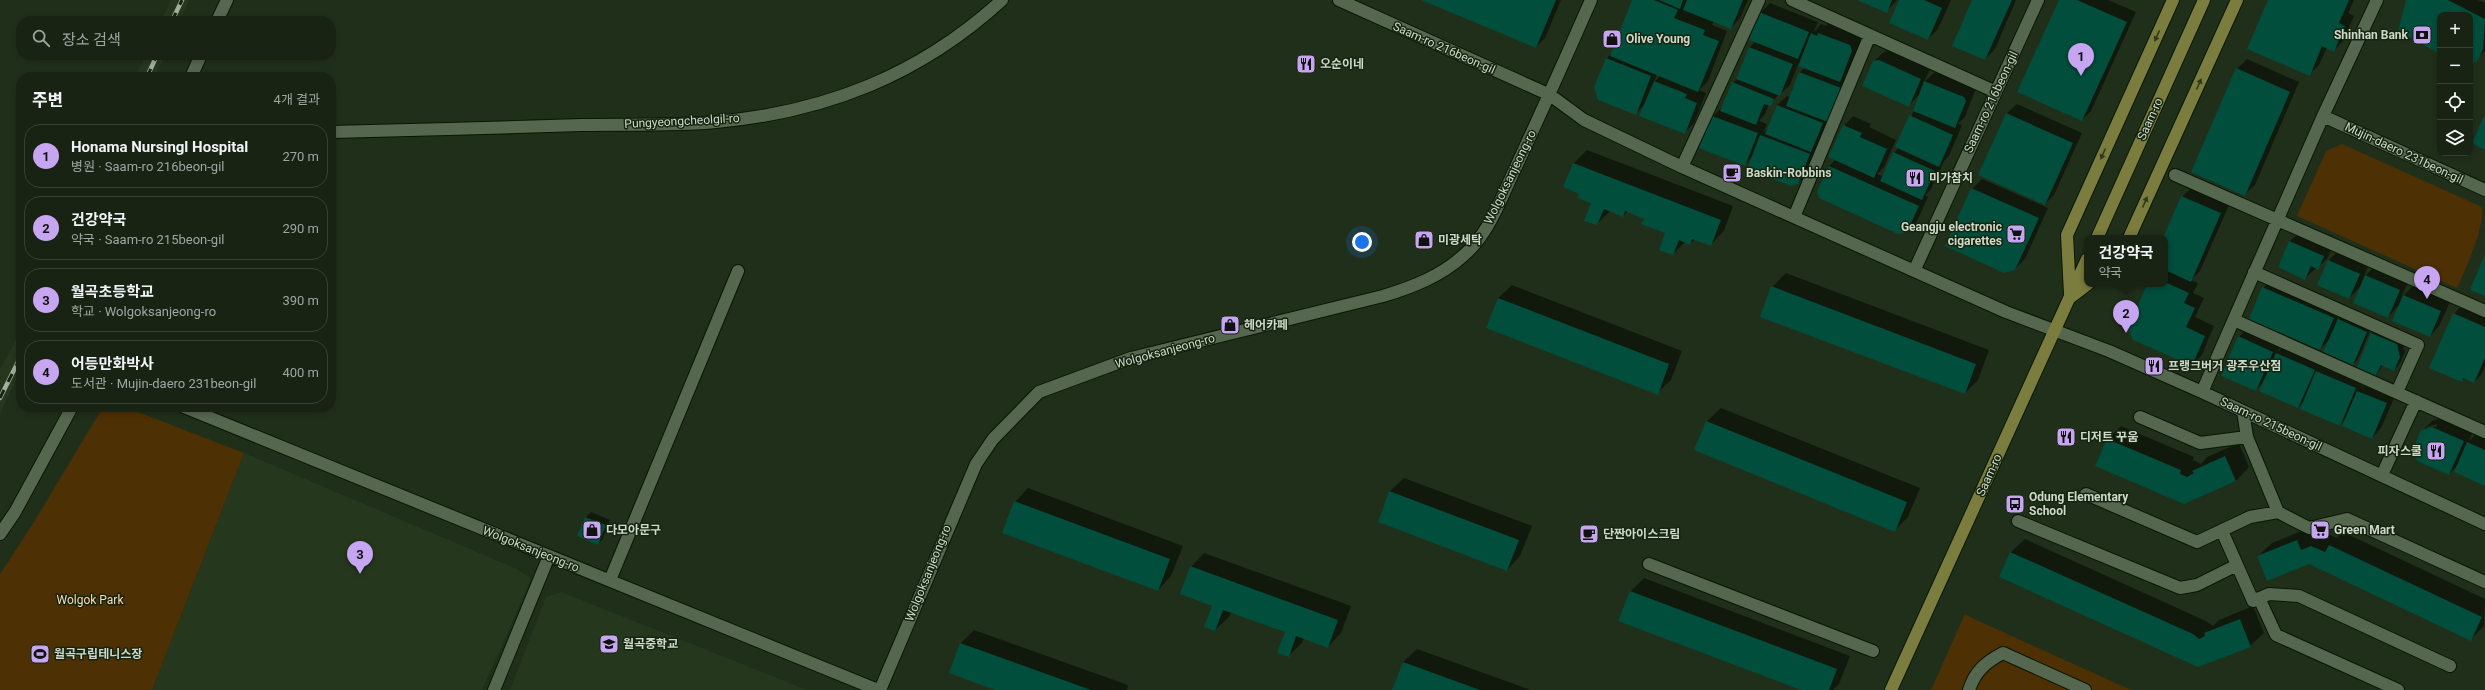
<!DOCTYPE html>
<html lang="ko">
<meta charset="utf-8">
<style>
:root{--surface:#182314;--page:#252f22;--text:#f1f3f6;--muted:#9fa4a0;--line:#364034;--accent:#c6a6f0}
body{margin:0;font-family:Roboto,"Noto Sans KR",sans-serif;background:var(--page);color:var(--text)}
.controls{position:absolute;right:12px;top:12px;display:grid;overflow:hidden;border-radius:8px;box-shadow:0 2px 6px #0003}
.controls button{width:36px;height:36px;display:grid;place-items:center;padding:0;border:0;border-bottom:1px solid var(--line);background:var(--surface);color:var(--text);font:20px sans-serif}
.you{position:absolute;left:1362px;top:242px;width:14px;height:14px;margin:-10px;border:3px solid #fff;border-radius:50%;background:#1a73e8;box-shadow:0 0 0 6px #1a73e833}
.badge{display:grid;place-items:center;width:26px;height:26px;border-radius:50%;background:var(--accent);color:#111;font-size:13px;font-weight:700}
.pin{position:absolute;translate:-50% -33px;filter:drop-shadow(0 1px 2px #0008)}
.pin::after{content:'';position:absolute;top:21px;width:14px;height:12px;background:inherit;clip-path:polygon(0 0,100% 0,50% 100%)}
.popup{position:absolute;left:2084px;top:235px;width:84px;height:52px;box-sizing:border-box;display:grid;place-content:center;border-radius:8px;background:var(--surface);filter:drop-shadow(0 1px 3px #0005);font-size:13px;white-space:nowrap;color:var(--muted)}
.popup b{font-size:15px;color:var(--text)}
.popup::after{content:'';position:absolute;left:50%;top:100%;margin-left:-8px;border:8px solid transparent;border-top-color:var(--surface)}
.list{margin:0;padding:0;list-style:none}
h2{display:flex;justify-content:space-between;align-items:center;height:52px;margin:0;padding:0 16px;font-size:17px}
h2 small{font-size:13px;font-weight:400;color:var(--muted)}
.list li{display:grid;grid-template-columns:26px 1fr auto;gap:12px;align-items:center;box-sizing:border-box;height:64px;margin:0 8px 8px;padding:0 8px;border:1px solid var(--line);border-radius:16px}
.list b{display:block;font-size:15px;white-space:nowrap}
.list p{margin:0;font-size:13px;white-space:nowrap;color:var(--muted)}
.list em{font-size:13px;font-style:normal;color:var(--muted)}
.icon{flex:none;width:22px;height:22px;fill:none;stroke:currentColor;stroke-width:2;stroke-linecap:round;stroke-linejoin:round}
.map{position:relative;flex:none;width:2485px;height:690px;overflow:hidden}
.search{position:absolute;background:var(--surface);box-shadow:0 2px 6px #0003;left:16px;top:16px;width:320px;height:44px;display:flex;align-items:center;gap:10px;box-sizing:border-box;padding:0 14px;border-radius:16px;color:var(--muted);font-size:15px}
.panel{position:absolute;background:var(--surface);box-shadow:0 2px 6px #0003;left:16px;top:72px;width:320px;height:340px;border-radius:16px}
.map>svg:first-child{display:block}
.built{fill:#25381d}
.green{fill:#4d3004}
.shadow{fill:#0007;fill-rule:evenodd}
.building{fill:#014e3c}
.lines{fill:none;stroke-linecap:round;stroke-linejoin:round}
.minor-casing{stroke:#091704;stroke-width:14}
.major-casing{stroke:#091704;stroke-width:14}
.minor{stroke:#56674f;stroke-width:12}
.major{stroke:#7b7d3e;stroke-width:12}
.rail-casing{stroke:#a3ae9e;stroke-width:4.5}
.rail{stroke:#162510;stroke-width:3;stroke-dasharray:9;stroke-linecap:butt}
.oneway{fill:#2f3b1c}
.labels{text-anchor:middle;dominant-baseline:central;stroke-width:3;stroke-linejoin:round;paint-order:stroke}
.poi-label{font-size:12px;font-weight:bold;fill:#ced8ca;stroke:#162510;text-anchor:start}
.street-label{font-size:12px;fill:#ced8ca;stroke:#162510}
.park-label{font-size:12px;fill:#fcdab4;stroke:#162510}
</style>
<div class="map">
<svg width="2485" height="690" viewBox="0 0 2485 690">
<rect width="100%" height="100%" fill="#202f1a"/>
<path class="built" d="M171 0H189L180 21H161Z
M146 55H165L155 77H135Z
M21 330V369L0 414V370Z
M244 453 517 569 531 579 482 690H152Z
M561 592 807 690H510L546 597Z"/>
<path class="green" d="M2342 144 2482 207C2485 226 2466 268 2457 288L2297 216 2326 151Z
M103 407H125L244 453 152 690H0V574L34 522Z
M1965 614 1972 618 2131 690H1931Z"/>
<path class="shadow" d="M1423 0H1561L1545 38 1536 47Z
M1633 0H1748L1740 18 1731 28 1714 21 1712 25 1727 31 1708 81 1699 90 1706 93 1694 123 1684 133 1645 104 1635 114 1606 59 1612 53ZM1657 74 1660 76 1654 82Z
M1860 0H1897L1886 12Z
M1901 0H1951L1938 29 1928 39Z
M1973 0H2016L1995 49 1985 59Z
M2060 0H2108L2136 12 2091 111 2082 120Z
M2269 0H2354L2348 13 2354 16 2343 41 2334 50 2327 47 2319 65 2309 75Z
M2407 0H2478L2485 3V51L2470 64V15H2440V53Z
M1770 3 1818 22 1814 32 1821 24 1826 26 1828 23 1859 36 1861 41 1849 71 1844 76 1850 78 1818 144 1807 173 1798 183 1752 157 1745 164 1701 147 1713 116 1723 106 1733 83 1738 77 1750 47 1756 41 1760 13ZM1798 65 1805 67 1800 72 1790 97 1787 96 1777 105 1769 127 1763 133 1767 124 1759 121 1765 114 1769 104 1790 85Z
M1889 51 1930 69 1924 82 1935 72 1973 87 1975 91 1965 117 1958 124 1962 125 1949 156 1944 161 1931 189 1925 195 1928 197 1917 221 1907 231 1818 191 1829 166 1836 159 1844 126 1853 116 1871 124 1869 127 1896 140 1884 167 1877 174 1883 176 1894 153 1899 147 1921 93 1908 106 1874 61 1884 52Z
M2247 59 2299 82 2255 185 2245 194 2237 69Z
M2017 104 2082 133 2054 195 2045 204 1979 175 2007 113Z
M1587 150 1733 206 1724 231 1710 245 1695 239 1690 243 1685 242 1673 254 1666 233 1645 218 1628 211 1623 216 1610 211 1597 224 1592 203 1580 193 1564 187 1574 163Z
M1982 179 2048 208 2025 259 2015 269 1972 189Z
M2192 187 2230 203 2200 271 2191 280 2198 283 2193 293 2204 298 2195 317 2214 326 2202 355 2192 365 2165 284V238L2182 197Z
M2300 232 2333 246 2327 259 2305 278 2279 267 2290 241Z
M2338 251 2369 264 2364 277 2375 266 2409 280 2401 298 2413 286 2450 302 2439 326 2430 336 2400 304 2388 317 2361 286 2349 298 2329 260Z
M1786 273 1989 350 1978 380 1965 393 1772 287Z
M2271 281 2341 311 2336 322 2343 315 2372 327 2358 359 2353 364 2330 339 2320 349 2263 288Z
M1512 285 1682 351 1671 380 1657 393 1498 298Z
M2461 306 2485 317V366L2481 375 2474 382 2465 378 2461 381 2454 314Z
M2248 327 2282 342 2278 352 2286 344 2324 360 2321 368 2327 362 2365 379 2361 388 2368 381 2396 394 2381 428 2372 438 2346 418 2340 425 2305 401 2298 407 2264 381 2256 390 2239 337Z
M2377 329 2401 339 2405 352 2399 365 2394 370 2383 365 2375 376 2357 368 2372 333Z
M1721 408 1920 488 1908 517 1895 530 1696 449 1707 421Z
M2442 418 2473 431 2469 441 2477 433 2485 436V484L2457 466 2449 474 2422 431 2432 421ZM2437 424V426L2427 429V427Z
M2121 426 2194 457 2193 460 2201 464 2207 457 2239 443 2249 467 2236 481 2184 503 2096 466 2108 439Z
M1404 478 1532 526 1520 556 1507 570 1379 522 1390 491Z
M1028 488 1183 546 1171 576 1158 590 1015 502Z
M591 512 610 520 603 539 598 544 578 535 586 517Z
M2311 527 2315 537 2325 533 2337 538 2343 532 2485 599 2484 626 2470 640 2309 563 2258 556 2272 543Z
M2025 539 2206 621 2213 626 2219 620 2253 606 2264 633 2250 646 2198 666 2000 577 2011 552Z
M1204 553 1351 606 1341 633 1328 647 1304 638 1302 643 1288 656 1286 631 1231 611 1229 617 1215 630 1213 605 1191 567Z
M1644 578 1850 656 1839 684 1833 690H1804L1630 592Z
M974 630 1128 685 1127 690H998L950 673 961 643Z
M1417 649 1531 690H1393L1403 662Z"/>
<path class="building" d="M1421 0H1556L1536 48Z
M1632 0H1654L1678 10 1674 18 1705 30 1703 35 1719 41 1698 92 1610 56Z
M1659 0H1683L1680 9Z
M1687 0H1743L1731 29 1683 10Z
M1857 0H1892L1887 13Z
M1899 0H1924L1942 8 1928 40 1889 23Z
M1972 0H2012L1985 60 1952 46Z
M2059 0H2077L2127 22 2082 121 2017 92Z
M2268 0H2349L2339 23 2345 26 2334 52 2322 46 2310 76 2247 49Z
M2406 0H2448L2485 19 2483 50 2477 61 2470 65V15H2440V54L2398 31Z
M1759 12 1809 32 1798 59 1749 40Z
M1811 33 1817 36 1818 33 1850 45 1852 51 1840 82 1798 66Z
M1749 47 1793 64 1780 96 1736 79Z
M1606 58 1651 76 1636 115 1598 100 1594 87Z
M1879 60 1921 79 1909 107 1862 86 1873 61Z
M2236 68 2290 92 2245 196 2191 172Z
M1799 72 1841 88 1828 122 1786 106Z
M1654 81 1687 94 1685 98 1697 103 1685 134 1639 116Z
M1924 81 1964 97 1966 101 1955 128 1913 111Z
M1732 82 1774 99 1771 106 1764 104 1756 125 1720 111Z
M1777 105 1823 123 1811 152 1765 134Z
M2006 113 2073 143 2045 205 1978 175Z
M2485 114V150L2472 143Z
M1909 115 1953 135 1939 167 1895 147Z
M1712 116 1758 133 1745 166 1699 148Z
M1843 125 1862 133 1860 137 1887 149 1874 178 1828 157Z
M1760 135 1810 154 1798 184 1791 186 1747 169Z
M1893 152 1935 171 1922 200 1880 181Z
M1573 163 1721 220 1711 246 1692 239 1690 245 1679 240 1673 255 1659 250 1665 233 1641 224 1644 219 1625 211 1623 217 1604 209 1597 225 1584 221 1591 203 1577 198 1579 194 1563 187Z
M1829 166 1919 206 1907 232 1898 234 1819 198 1817 191Z
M1971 188 2039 218 2015 270 2004 273 1945 246Z
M2181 196 2221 213 2191 282 2165 270 2163 238Z
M2289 241 2324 256 2318 270 2311 266 2305 280 2278 267Z
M2485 254V296L2470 290Z
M2328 260 2360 274 2349 299 2317 285Z
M2365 275 2400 290 2388 318 2353 303Z
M2165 282 2189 293 2184 303 2195 308 2186 327 2205 336 2192 366 2133 340 2128 328 2147 284Z
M1771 286 1976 364 1965 394 1760 317Z
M2262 287 2334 318 2320 350 2249 319Z
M2403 295 2441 311 2430 337 2392 321Z
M1498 298 1669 364 1658 395 1486 328Z
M2453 313 2485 327V358L2474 383 2463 378 2462 382 2429 368Z
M2338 319 2367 332 2353 365 2323 352Z
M2371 333 2397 344 2400 357 2394 371 2381 365 2375 377 2356 369Z
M2238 336 2273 352 2256 391 2221 376Z
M2276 353 2315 370 2298 408 2259 391Z
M2316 371 2356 388 2340 426 2300 409Z
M2357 391 2387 403 2372 439 2342 426Z
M1706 421 1907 502 1895 532 1694 450Z
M2432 427 2464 441 2449 475 2417 461 2412 452 2421 430Z
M2107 439 2181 470 2180 474 2187 477 2194 473 2192 471 2225 456 2236 481 2184 504 2095 466Z
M2467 442 2485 450V486L2454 472Z
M1389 491 1519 540 1507 571 1378 522Z
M1014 501 1170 559 1158 591 1002 533Z
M585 517 606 525 598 545 577 536Z
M2297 540 2301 550 2311 546 2325 552 2329 545 2482 617 2471 641 2309 564 2267 581 2257 556Z
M2010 552 2193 634 2199 639 2205 636 2204 633 2240 619 2251 647 2198 667 1999 577Z
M1190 566 1338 620 1328 648 1296 636 1289 657 1277 653 1285 632 1223 610 1215 631 1204 627 1212 606 1180 594Z
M1630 591 1837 669 1829 690H1801L1618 621Z
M960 643 1091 690H995L949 673Z
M1403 662 1480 690H1392Z"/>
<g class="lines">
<g class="minor-casing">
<path id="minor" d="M1339 0 1550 95 1584 120 1682 167 2006 312 2109 351 2202 392 2485 524
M1792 0 1996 92
M217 21 227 0
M191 77 201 55
M2323 116 2485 190
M331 132C414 130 498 128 581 125 626 124 671 126 716 122 826 112 920 75 1002 0
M1682 167 1759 0
M2175 175 2485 311
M1794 217 1870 35
M1915 269 2038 0
M2254 272 2418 345 2397 392
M2234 320 2485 432
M2202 392 2323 116 2377 0
M184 407 878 690
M2243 411 2247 437 2278 512
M2140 417 2200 443 2247 437
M2382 475 2416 401
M2086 494 2197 542 2250 517 2278 512 2309 528 2347 519 2485 582
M2018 521 2180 588 2197 585 2237 565
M2222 531 2253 601 2269 594 2299 596 2450 666
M0 534 15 512 72 407
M1649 564 1873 651
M610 580 738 271
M2259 598 2276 635 2398 690
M494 690 549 556
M880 690 976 464 993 439 1039 392 1131 358 1383 296C1413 287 1441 276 1464 255 1489 234 1501 198 1515 169 1541 113 1566 57 1591 0
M1969 690C1975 671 1986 662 2003 653L2085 690"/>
</g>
<g class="major-casing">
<path id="major" d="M2097 238 2204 0
M2129 238 2237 0
M2070 294 2067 235 2173 0
M2071 297 2088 284
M1891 690 2087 259"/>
</g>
<use href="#minor" class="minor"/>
<use href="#major" class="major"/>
<g class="rail-casing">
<path id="rail" d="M172 21 182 0
M147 77 157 55
M0 398 21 356"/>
</g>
<use href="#rail" class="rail"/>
</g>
<defs><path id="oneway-solid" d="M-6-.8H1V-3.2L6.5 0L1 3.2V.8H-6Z"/></defs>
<g class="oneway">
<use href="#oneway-solid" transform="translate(2157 36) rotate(114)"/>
<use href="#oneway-solid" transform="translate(2199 84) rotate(-66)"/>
<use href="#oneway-solid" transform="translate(2103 154) rotate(114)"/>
<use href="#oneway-solid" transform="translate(2145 202) rotate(-66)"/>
</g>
<defs>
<g id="bank-square" transform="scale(1)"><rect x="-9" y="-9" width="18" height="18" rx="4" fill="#c6a6f0" stroke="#162510"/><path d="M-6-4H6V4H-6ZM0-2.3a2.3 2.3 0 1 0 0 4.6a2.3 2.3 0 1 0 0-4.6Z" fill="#111"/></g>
<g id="shop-square" transform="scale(1)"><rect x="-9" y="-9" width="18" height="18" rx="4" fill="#c6a6f0" stroke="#162510"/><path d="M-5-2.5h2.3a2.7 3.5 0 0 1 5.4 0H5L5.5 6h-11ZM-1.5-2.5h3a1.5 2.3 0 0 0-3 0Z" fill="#111"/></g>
<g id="restaurant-square" transform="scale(1)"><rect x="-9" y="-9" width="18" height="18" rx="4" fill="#c6a6f0" stroke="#162510"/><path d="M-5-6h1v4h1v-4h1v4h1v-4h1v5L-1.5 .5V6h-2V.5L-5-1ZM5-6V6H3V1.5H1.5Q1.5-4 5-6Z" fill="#111"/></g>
<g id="cafe-square" transform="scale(1)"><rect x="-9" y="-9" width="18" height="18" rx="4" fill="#c6a6f0" stroke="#162510"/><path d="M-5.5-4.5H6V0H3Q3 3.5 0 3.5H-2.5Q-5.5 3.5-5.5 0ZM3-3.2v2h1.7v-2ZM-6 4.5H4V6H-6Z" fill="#111"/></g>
<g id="supermarket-square" transform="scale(1)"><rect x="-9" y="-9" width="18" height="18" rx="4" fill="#c6a6f0" stroke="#162510"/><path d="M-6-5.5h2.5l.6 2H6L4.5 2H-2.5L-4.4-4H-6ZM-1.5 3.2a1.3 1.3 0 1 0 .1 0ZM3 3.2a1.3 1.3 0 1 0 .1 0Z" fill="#111"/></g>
<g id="bus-square" transform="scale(1)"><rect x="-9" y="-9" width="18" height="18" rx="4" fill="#c6a6f0" stroke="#162510"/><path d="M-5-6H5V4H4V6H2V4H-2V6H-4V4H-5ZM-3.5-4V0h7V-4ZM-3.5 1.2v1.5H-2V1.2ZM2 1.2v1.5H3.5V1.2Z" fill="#111"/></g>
<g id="school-square" transform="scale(1)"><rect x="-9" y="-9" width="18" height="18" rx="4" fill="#c6a6f0" stroke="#162510"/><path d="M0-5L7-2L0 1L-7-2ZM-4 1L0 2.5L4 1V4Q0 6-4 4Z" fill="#111"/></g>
<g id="stadium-square" transform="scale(1)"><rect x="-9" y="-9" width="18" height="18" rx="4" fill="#c6a6f0" stroke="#162510"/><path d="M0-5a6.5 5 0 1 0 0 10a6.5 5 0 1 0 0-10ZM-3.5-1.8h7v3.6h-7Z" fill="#111"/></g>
</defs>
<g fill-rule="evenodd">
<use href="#bank-square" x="2422" y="35"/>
<use href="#shop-square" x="1612" y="39"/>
<use href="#restaurant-square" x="1306" y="64"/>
<use href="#cafe-square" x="1732" y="173"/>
<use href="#restaurant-square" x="1915" y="178"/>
<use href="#supermarket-square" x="2016" y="234"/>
<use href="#shop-square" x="1424" y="240"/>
<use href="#shop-square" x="1230" y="325"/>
<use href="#restaurant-square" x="2154" y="366"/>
<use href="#restaurant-square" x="2066" y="437"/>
<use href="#restaurant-square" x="2436" y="451"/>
<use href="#bus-square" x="2015" y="504"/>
<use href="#shop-square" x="592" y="530"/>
<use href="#supermarket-square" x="2320" y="530"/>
<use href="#cafe-square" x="1589" y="534"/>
<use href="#school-square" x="609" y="644"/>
<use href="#stadium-square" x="40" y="654"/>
</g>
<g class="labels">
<g class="poi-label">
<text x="2408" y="35" text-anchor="end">Shinhan Bank</text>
<text x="1626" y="39">Olive Young</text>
<text x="1320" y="64">오순이네</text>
<text x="1746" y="173">Baskin-Robbins</text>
<text x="1929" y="178">미가참치</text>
<text x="2002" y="227" text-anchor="end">Geangju electronic<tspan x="2002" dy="14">cigarettes</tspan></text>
<text x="1438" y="240">미광세탁</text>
<text x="1244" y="325">헤어카페</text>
<text x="2168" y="366">프랭크버거 광주우산점</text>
<text x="2080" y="437">디저트 꾸움</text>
<text x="2422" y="451" text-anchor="end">피자스쿨</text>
<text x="2029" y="497">Odung Elementary<tspan x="2029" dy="14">School</tspan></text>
<text x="606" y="530">다모아문구</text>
<text x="2334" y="530">Green Mart</text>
<text x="1603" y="534">단짠아이스크림</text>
<text x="623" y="644">월곡중학교</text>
<text x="54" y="654">월곡구립테니스장</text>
</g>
<g class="street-label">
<text transform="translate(1444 48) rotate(24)">Saam-ro 216beon-gil</text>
<text transform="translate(1991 102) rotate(-65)">Saam-ro 216beon-gil</text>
<text transform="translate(2150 119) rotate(-66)">Saam-ro</text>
<text transform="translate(682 121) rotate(-3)">Pungyeongcheolgil-ro</text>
<text transform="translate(2404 153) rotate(25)">Mujin-daero 231beon-gil</text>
<text transform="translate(1510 177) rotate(-64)">Wolgoksanjeong-ro</text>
<text transform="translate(1165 351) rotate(-15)">Wolgoksanjeong-ro</text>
<text transform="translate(2271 424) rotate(25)">Saam-ro 215beon-gil</text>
<text transform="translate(1989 475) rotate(-66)">Saam-ro</text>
<text transform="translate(531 549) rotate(22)">Wolgoksanjeong-ro</text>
<text transform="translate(928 573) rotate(-68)">Wolgoksanjeong-ro</text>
</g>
<g class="park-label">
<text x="90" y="600">Wolgok Park</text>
</g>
</g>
</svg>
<div class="controls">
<button>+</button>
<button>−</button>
<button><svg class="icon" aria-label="locate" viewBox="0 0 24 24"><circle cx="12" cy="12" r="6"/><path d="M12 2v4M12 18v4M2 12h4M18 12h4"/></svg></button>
<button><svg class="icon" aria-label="layers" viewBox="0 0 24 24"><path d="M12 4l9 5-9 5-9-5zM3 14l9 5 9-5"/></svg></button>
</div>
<div class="you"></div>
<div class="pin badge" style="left:2081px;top:76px">1</div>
<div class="pin badge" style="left:2126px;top:333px">2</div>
<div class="popup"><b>건강약국</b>약국</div>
<div class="pin badge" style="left:360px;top:574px">3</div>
<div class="pin badge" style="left:2427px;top:299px">4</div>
<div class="search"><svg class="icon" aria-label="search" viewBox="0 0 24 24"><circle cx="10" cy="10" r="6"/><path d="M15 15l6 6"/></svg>장소 검색</div>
<section class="panel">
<h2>주변<small>4개 결과</small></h2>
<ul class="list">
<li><span class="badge">1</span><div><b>Honama Nursingl Hospital</b><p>병원 · Saam-ro 216beon-gil</p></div><em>270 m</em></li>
<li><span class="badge">2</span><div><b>건강약국</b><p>약국 · Saam-ro 215beon-gil</p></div><em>290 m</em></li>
<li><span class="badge">3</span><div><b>월곡초등학교</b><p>학교 · Wolgoksanjeong-ro</p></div><em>390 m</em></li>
<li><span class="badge">4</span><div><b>어등만화박사</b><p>도서관 · Mujin-daero 231beon-gil</p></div><em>400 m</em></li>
</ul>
</section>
</div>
